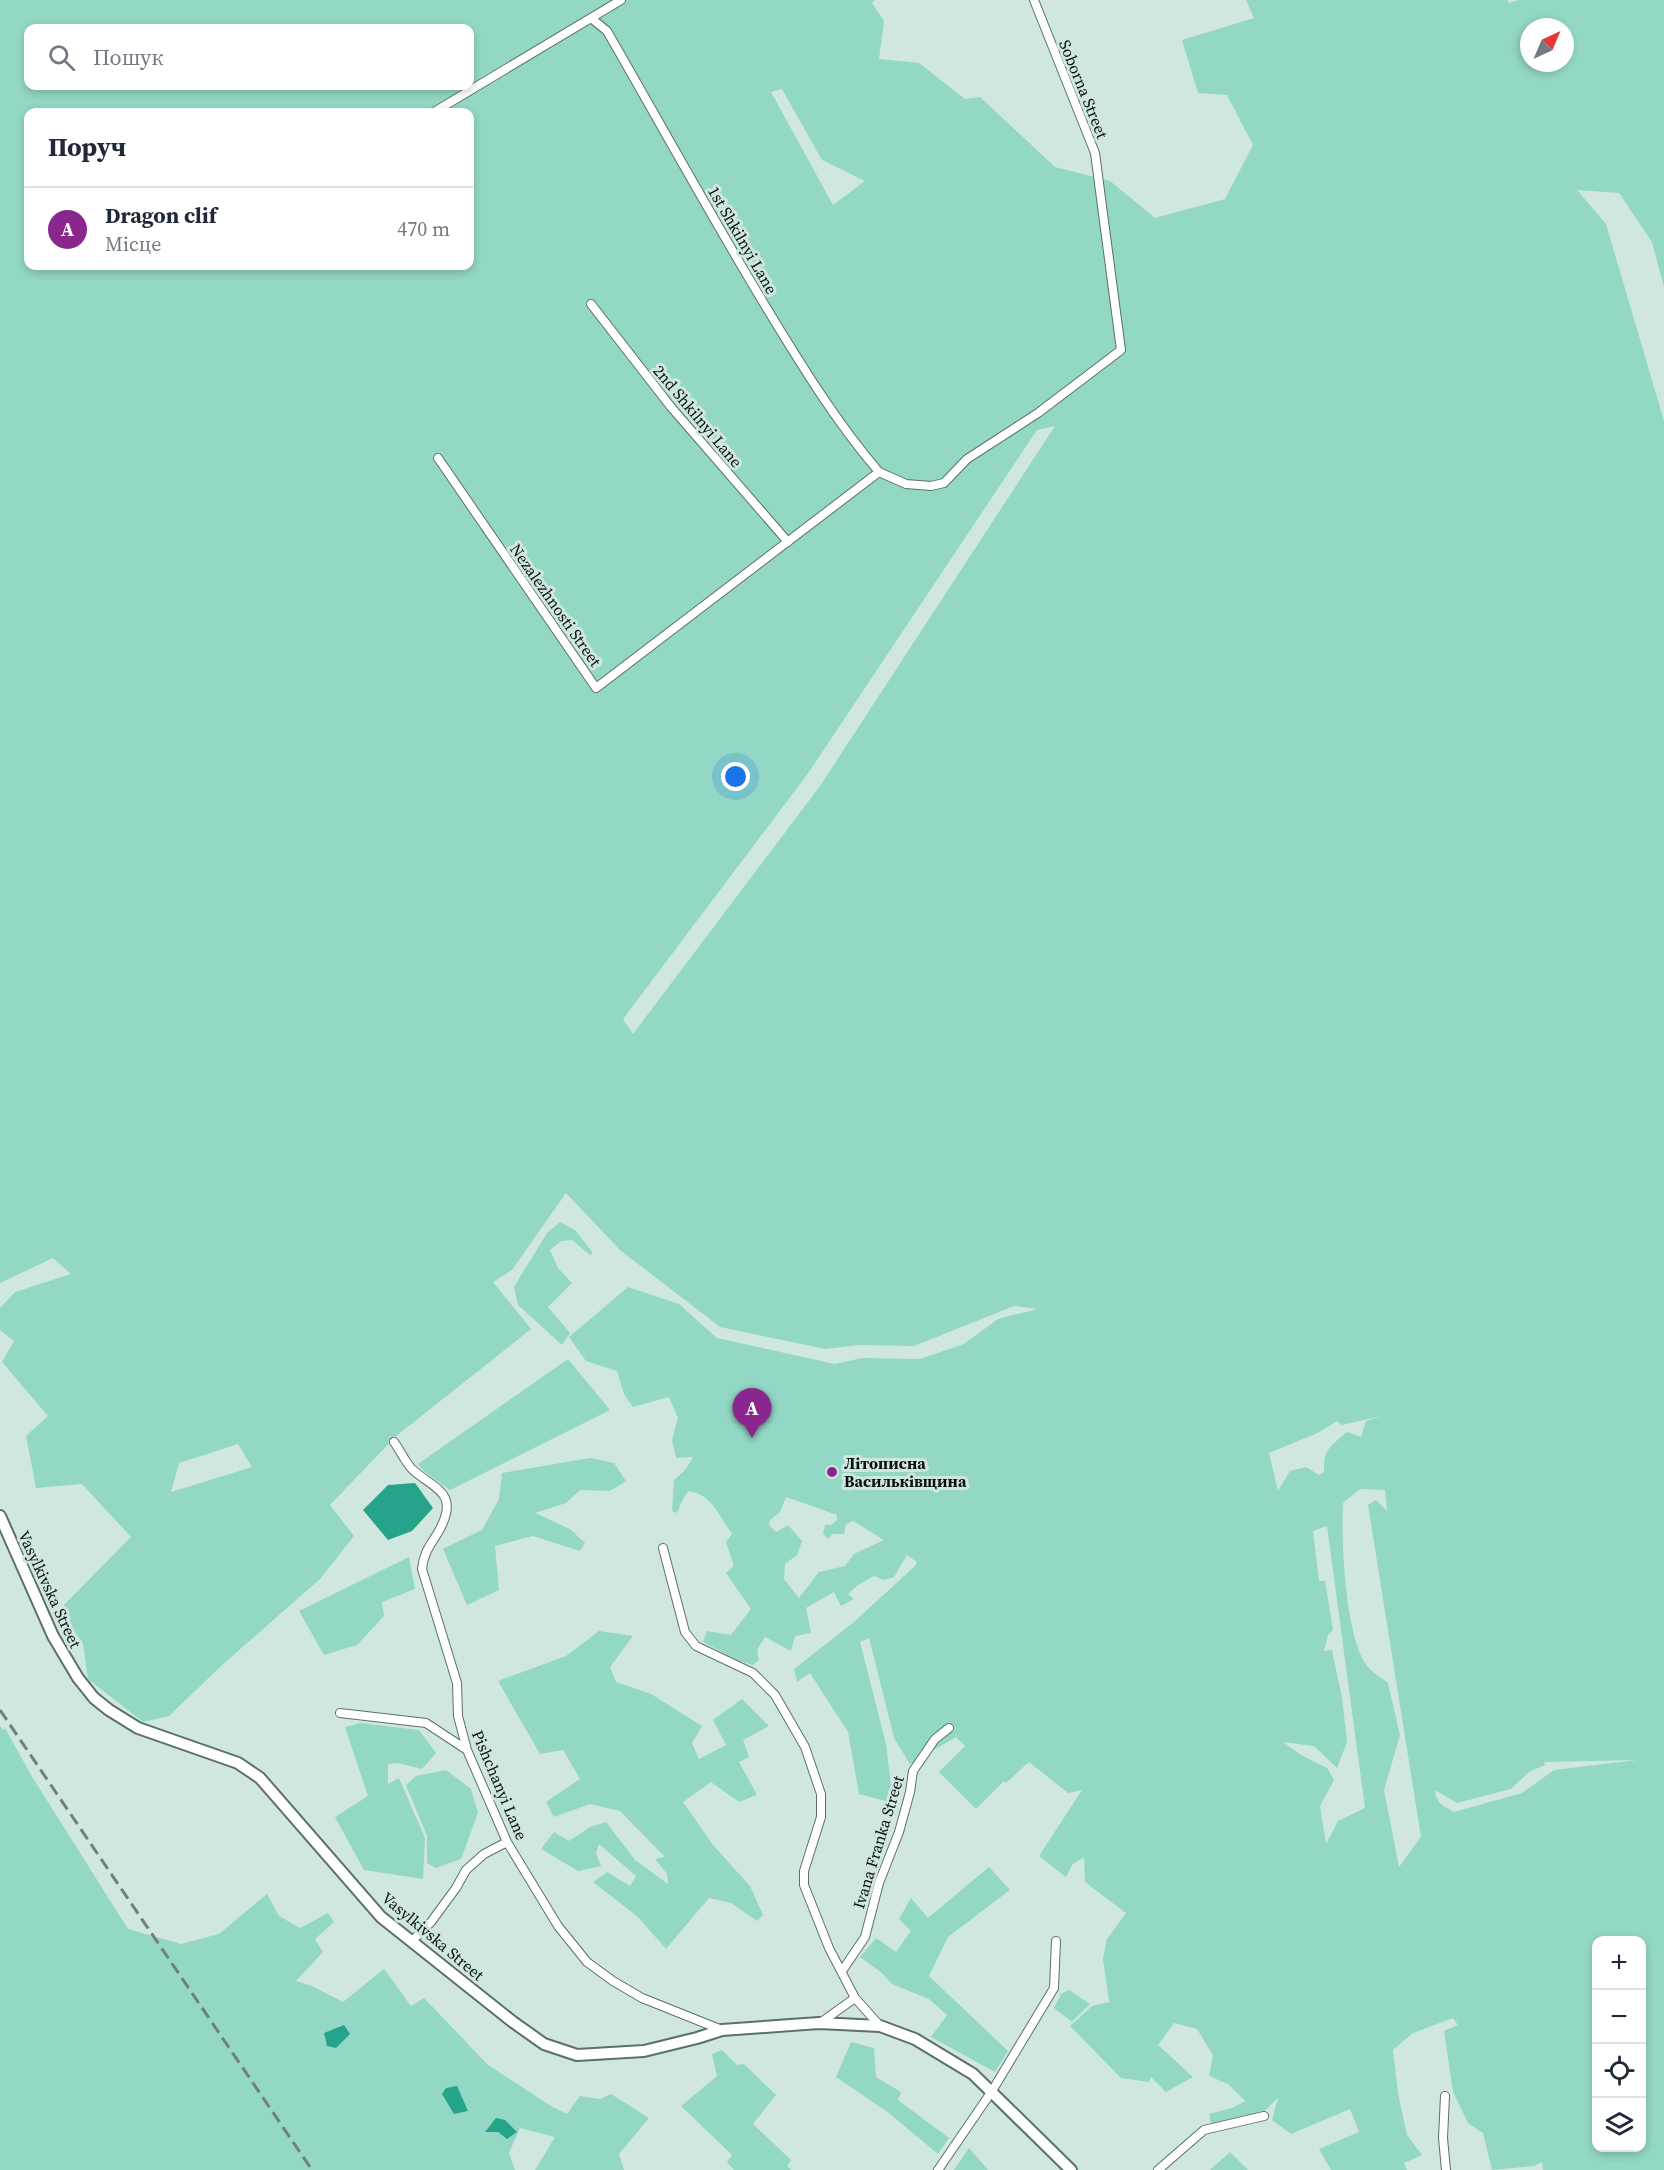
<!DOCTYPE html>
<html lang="uk">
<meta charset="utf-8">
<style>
:root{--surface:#fff;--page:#f2f2f3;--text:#1f2937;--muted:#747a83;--line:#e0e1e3;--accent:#8a278f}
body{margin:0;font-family:"Source Serif 4",serif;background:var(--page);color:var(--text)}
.controls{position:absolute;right:18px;bottom:18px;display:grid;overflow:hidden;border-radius:12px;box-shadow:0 3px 9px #0003}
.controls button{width:54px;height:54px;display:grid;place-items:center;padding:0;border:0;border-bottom:2px solid var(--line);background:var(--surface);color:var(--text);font:30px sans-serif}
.compass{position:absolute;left:1520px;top:18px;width:54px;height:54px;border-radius:50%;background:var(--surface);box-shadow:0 3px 9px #0003;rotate:44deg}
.you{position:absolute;left:736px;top:777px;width:21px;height:21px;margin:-15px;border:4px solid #fff;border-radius:50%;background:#1a73e8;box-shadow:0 0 0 9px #1a73e833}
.badge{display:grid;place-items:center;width:39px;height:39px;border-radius:50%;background:var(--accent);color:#fff;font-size:20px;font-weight:700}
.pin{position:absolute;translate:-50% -50px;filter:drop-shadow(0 2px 3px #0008)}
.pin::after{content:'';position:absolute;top:32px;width:21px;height:18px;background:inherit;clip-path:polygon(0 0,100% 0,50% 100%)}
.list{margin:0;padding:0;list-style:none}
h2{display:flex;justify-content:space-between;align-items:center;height:78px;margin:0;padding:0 24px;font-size:26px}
h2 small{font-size:20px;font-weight:400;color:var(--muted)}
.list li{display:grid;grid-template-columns:39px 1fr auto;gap:18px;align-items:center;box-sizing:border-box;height:84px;padding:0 24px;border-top:2px solid var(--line)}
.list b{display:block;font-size:22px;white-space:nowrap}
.list p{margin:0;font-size:20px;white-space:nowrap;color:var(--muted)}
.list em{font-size:20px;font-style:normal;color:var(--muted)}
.icon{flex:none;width:33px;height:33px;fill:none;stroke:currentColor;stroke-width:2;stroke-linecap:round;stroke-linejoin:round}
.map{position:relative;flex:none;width:1664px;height:2170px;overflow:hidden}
.search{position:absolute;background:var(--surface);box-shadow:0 3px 9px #0003;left:24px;top:24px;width:450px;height:66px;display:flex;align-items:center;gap:15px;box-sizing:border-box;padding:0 21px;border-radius:12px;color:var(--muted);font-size:22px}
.panel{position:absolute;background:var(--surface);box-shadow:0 3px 9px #0003;left:24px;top:108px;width:450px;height:162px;border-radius:12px}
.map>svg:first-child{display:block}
.green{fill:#93d7c5;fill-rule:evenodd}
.water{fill:#26a38b}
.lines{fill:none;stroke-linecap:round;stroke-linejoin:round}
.street-casing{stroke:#5c706a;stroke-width:10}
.secondary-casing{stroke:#5c706a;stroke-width:14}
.street{stroke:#fff;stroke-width:8}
.secondary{stroke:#fff;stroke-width:10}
.rail{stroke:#70807c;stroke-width:3;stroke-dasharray:12 6;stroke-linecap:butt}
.poi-dot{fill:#8a278f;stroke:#d0e7e0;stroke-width:2}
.labels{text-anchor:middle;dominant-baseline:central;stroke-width:6;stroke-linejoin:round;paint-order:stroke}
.street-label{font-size:16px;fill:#09110f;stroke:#d0e7e0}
.poi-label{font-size:16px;font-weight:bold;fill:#09110f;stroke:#d0e7e0;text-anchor:start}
</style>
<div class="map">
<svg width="1664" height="2170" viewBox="0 0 1664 2170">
<rect width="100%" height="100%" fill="#d0e7e0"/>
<path class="green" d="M0 0H875L872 3 884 21 879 59 919 63 965 99 980 97 1055 167 1110 181 1155 218 1225 199 1253 145 1227 95 1198 93 1182 40 1254 18 1246 0H1507L1509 3 1519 0H1664V287L1652 242 1619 193 1577 190 1606 224 1664 421V2170H1543L1542 2162 1534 2166 1492 2170 1483 2133 1468 2123 1453 2092 1444 2031 1458 2025 1453 2018 1413 2033 1393 2050 1398 2093 1407 2135 1422 2155 1404 2163 1407 2170H1331L1319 2149 1359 2132 1350 2109 1291 2134 1272 2120 1278 2098 1262 2113 1211 2124 1209 2114 1232 2108 1245 2101 1228 2084 1209 2076 1213 2055 1197 2029 1174 2023 1158 2045 1193 2077 1166 2092 1151 2077 1149 2082 1121 2078 1070 2026 1092 2006 1109 2002 1103 1959 1107 1939 1126 1913 1085 1882 1084 1857 1072 1865 1066 1877 1039 1856 1082 1790 1068 1793 1029 1762 1006 1783 1004 1781 976 1809 939 1772 965 1746 956 1737 910 1764 894 1738 869 1638 860 1642 886 1744 893 1803 859 1794 848 1732 810 1673 797 1682 794 1669 854 1622 915 1566 917 1562 907 1555 894 1577 884 1580 874 1576 858 1585 848 1594 854 1599 841 1606 834 1592 806 1608 811 1633 795 1636 791 1651 765 1637 757 1650 759 1660 753 1665 737 1660 703 1642 707 1631 731 1635 751 1609 726 1573 734 1566 726 1542 732 1534C719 1516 712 1494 688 1491L682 1501 677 1513 672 1511 674 1480 685 1470 693 1457 676 1458 672 1440 678 1418 669 1397 633 1407 624 1394 617 1371 586 1361 569 1337 628 1287 679 1304 717 1338 835 1364 862 1358 920 1359 964 1344 998 1319 1037 1309 1014 1306 914 1346 859 1345 825 1349 720 1327 620 1250 566 1193 512 1270 493 1282 531 1329 395 1437 330 1505 354 1536 320 1579 221 1666 169 1716 143 1722 88 1679 83 1644 60 1609 131 1537 82 1484 36 1488 26 1436 48 1416 2 1362 14 1341 0 1330V1308L15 1292 71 1274 53 1258 0 1283ZM1529 27H1565V63H1529ZM28 28H470V86H28ZM782 89 822 160 865 181 833 205 771 92ZM28 112H470V266H28ZM1055 426 820 786 633 1034 623 1019 809 772 1037 430ZM1381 1416 1366 1421 1361 1437 1347 1432C1331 1446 1323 1449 1324 1472L1319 1475 1306 1467 1290 1471 1278 1491 1269 1453 1318 1433 1337 1421 1342 1425ZM238 1444 252 1467 171 1492 179 1463ZM1360 1489 1385 1490 1387 1511 1376 1500 1368 1505 1421 1837 1399 1867 1384 1790 1400 1735 1388 1683C1382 1678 1374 1674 1369 1668 1345 1642 1341 1539 1343 1503ZM786 1497 837 1515V1520L831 1525H825L823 1534 828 1539 832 1534H844L846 1524 853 1521 884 1540 854 1554 845 1566 819 1572 799 1598 784 1579 785 1564 797 1555 802 1541 788 1525 776 1532 770 1526 769 1521 780 1512ZM1327 1526 1365 1808 1338 1821 1326 1844 1320 1806 1334 1780 1327 1768 1301 1755 1283 1742 1314 1746 1337 1768 1347 1742 1342 1698 1332 1650 1324 1651 1328 1635 1333 1630 1325 1581H1319L1313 1531ZM1637 1760 1554 1770 1522 1793 1454 1812C1444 1807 1435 1802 1435 1790L1457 1803 1511 1789 1529 1772 1545 1765 1544 1762ZM1596 1940H1642V2148H1596Z
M560 1222 575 1230 593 1253 590 1255 572 1240 561 1241 550 1250 558 1268 572 1283 548 1307 570 1333 562 1345 518 1305 514 1287 547 1233Z
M568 1359 610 1410 450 1490 424 1471 418 1464Z
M590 1458 614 1463 626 1481 610 1491 580 1490 566 1503 535 1513 570 1529 585 1543 580 1551 533 1536 495 1546 499 1590 467 1605 443 1549 482 1530 499 1499 502 1473Z
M409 1557 415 1589 382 1602 384 1616 357 1645 324 1655 299 1611Z
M599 1631 633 1636 610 1667 616 1682 651 1694 702 1726 692 1743 699 1759 726 1745 713 1720 742 1699 769 1726 743 1740 749 1757 739 1762 757 1795 739 1802 711 1782 683 1802 713 1845 750 1886 763 1915 757 1921 731 1903 709 1898 666 1949 638 1917 593 1882 607 1872 630 1886 636 1876 599 1844 596 1853 601 1866 578 1871 541 1849 554 1832 569 1841 590 1827 606 1822 635 1860 668 1884 667 1874 655 1859 665 1857 620 1811 590 1804 554 1817 546 1802 580 1779 563 1750 540 1754 498 1681 566 1656Z
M360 1723 419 1730 436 1753 422 1769 398 1763 388 1764V1784L399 1778 425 1838 423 1879 364 1870 335 1817 368 1796 345 1727Z
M0 1726 3 1730 5 1728 31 1775 128 1929 181 1944 219 1934 267 1894 279 1916 300 1928 328 1913 334 1922 315 1939 323 1952 296 1981 314 1987 343 2002 384 1969 411 2006 424 1998 488 2065 551 2106 567 2114 580 2096 600 2099 611 2094 649 2118 619 2154 624 2170H535L555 2137 520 2128 509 2153 515 2170H0Z
M446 1770 471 1789 478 1813 461 1859 436 1868 427 1863V1836L406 1785 416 1776Z
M989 1867 1010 1890 948 1937 929 1976 1008 2051 995 2072 931 2037 947 2015 929 1999 892 1984 882 1973 860 1957 876 1938 896 1952 911 1931 899 1919 911 1898 928 1918Z
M1069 1990 1090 2004 1072 2022 1054 2008 1061 1994Z
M851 2042 874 2048 876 2077 901 2092 898 2100 949 2138 938 2154 889 2113 836 2077Z
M722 2050 737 2065 744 2064 776 2095 753 2124 791 2160 787 2166 791 2170H734L727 2162 732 2155 681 2106 717 2076 712 2054Z
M969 2148 988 2170H954Z
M1230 2152 1248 2170H1210Z"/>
<path class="water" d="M415 1483 433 1508 412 1531 388 1540 363 1510 388 1485Z
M344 2025 350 2034 336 2048 327 2046 324 2033Z
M457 2086 468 2111 454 2114 442 2094 446 2088Z
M496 2118 505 2120 517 2132 507 2139 498 2132H485Z"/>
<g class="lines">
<g class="street-casing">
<path id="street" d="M591 18 607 31C660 123 711 216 766 307 800 363 836 422 879 472
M434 112 621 0
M591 304 671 407 788 542
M438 458 596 688 879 472 906 484 931 486 944 483 967 459 1038 413 1121 350 1095 153 1034 0
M394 1442C400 1450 405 1462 412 1469 432 1488 459 1491 441 1527 433 1543 424 1549 422 1569L457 1683 458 1716 467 1750 507 1842 558 1926 587 1962 613 1981 642 1998 722 2030
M663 1548 685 1632 696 1646 753 1673 775 1695 805 1747 821 1794V1817L804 1871V1885L829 1948 855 1998 880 2026
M340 1713 426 1723 467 1750
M411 1942 431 1922 456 1888 466 1870 484 1854 507 1842
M842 1971 865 1937 879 1883 899 1832 910 1792 913 1771 935 1739 949 1728
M820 2023 855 1998
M1445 2096 1443 2138 1446 2170
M938 2170 992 2091 1054 1988 1056 1941
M1158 2170 1204 2130 1264 2116"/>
</g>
<g class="secondary-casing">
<path id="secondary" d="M0 1516 53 1636 78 1678 94 1698 109 1710 138 1728 238 1763 260 1778 381 1917 513 2022 544 2044 577 2055 644 2051 697 2038 722 2030 819 2023 880 2026 915 2039 973 2074 1071 2170"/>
</g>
<use href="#street" class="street"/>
<use href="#secondary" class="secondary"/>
<path class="rail" d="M0 1710 312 2170"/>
</g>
<circle class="poi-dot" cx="832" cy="1472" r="6"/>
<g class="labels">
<g class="street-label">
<text transform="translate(1084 89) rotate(68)">Soborna Street</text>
<text transform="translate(743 240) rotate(60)">1st Shkilnyi Lane</text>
<text transform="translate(698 416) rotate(50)">2nd Shkilnyi Lane</text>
<text transform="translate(556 605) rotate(55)">Nezalezhnosti Street</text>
<text transform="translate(50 1589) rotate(65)">Vasylkivska Street</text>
<text transform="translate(500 1785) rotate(67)">Pishchanyi Lane</text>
<text transform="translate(878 1842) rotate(-73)">Ivana Franka Street</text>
<text transform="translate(433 1936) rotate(40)">Vasylkivska Street</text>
</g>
<g class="poi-label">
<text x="844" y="1463">Літописна<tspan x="844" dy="18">Васильківщина</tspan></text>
</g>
</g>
</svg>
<div class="controls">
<button>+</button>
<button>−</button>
<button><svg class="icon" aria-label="locate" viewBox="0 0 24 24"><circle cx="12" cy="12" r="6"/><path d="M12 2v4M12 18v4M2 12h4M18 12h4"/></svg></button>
<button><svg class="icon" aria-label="layers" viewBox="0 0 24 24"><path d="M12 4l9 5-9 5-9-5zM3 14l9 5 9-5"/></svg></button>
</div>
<svg class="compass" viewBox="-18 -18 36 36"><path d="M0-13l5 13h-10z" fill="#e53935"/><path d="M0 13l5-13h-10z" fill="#747a83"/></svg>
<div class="you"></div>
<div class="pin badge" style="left:752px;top:1438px">A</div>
<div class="search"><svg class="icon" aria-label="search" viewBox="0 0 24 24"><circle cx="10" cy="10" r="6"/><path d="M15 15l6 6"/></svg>Пошук</div>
<section class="panel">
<h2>Поруч<small></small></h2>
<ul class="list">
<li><span class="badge">A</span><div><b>Dragon clif</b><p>Місце</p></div><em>470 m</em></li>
</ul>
</section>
</div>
